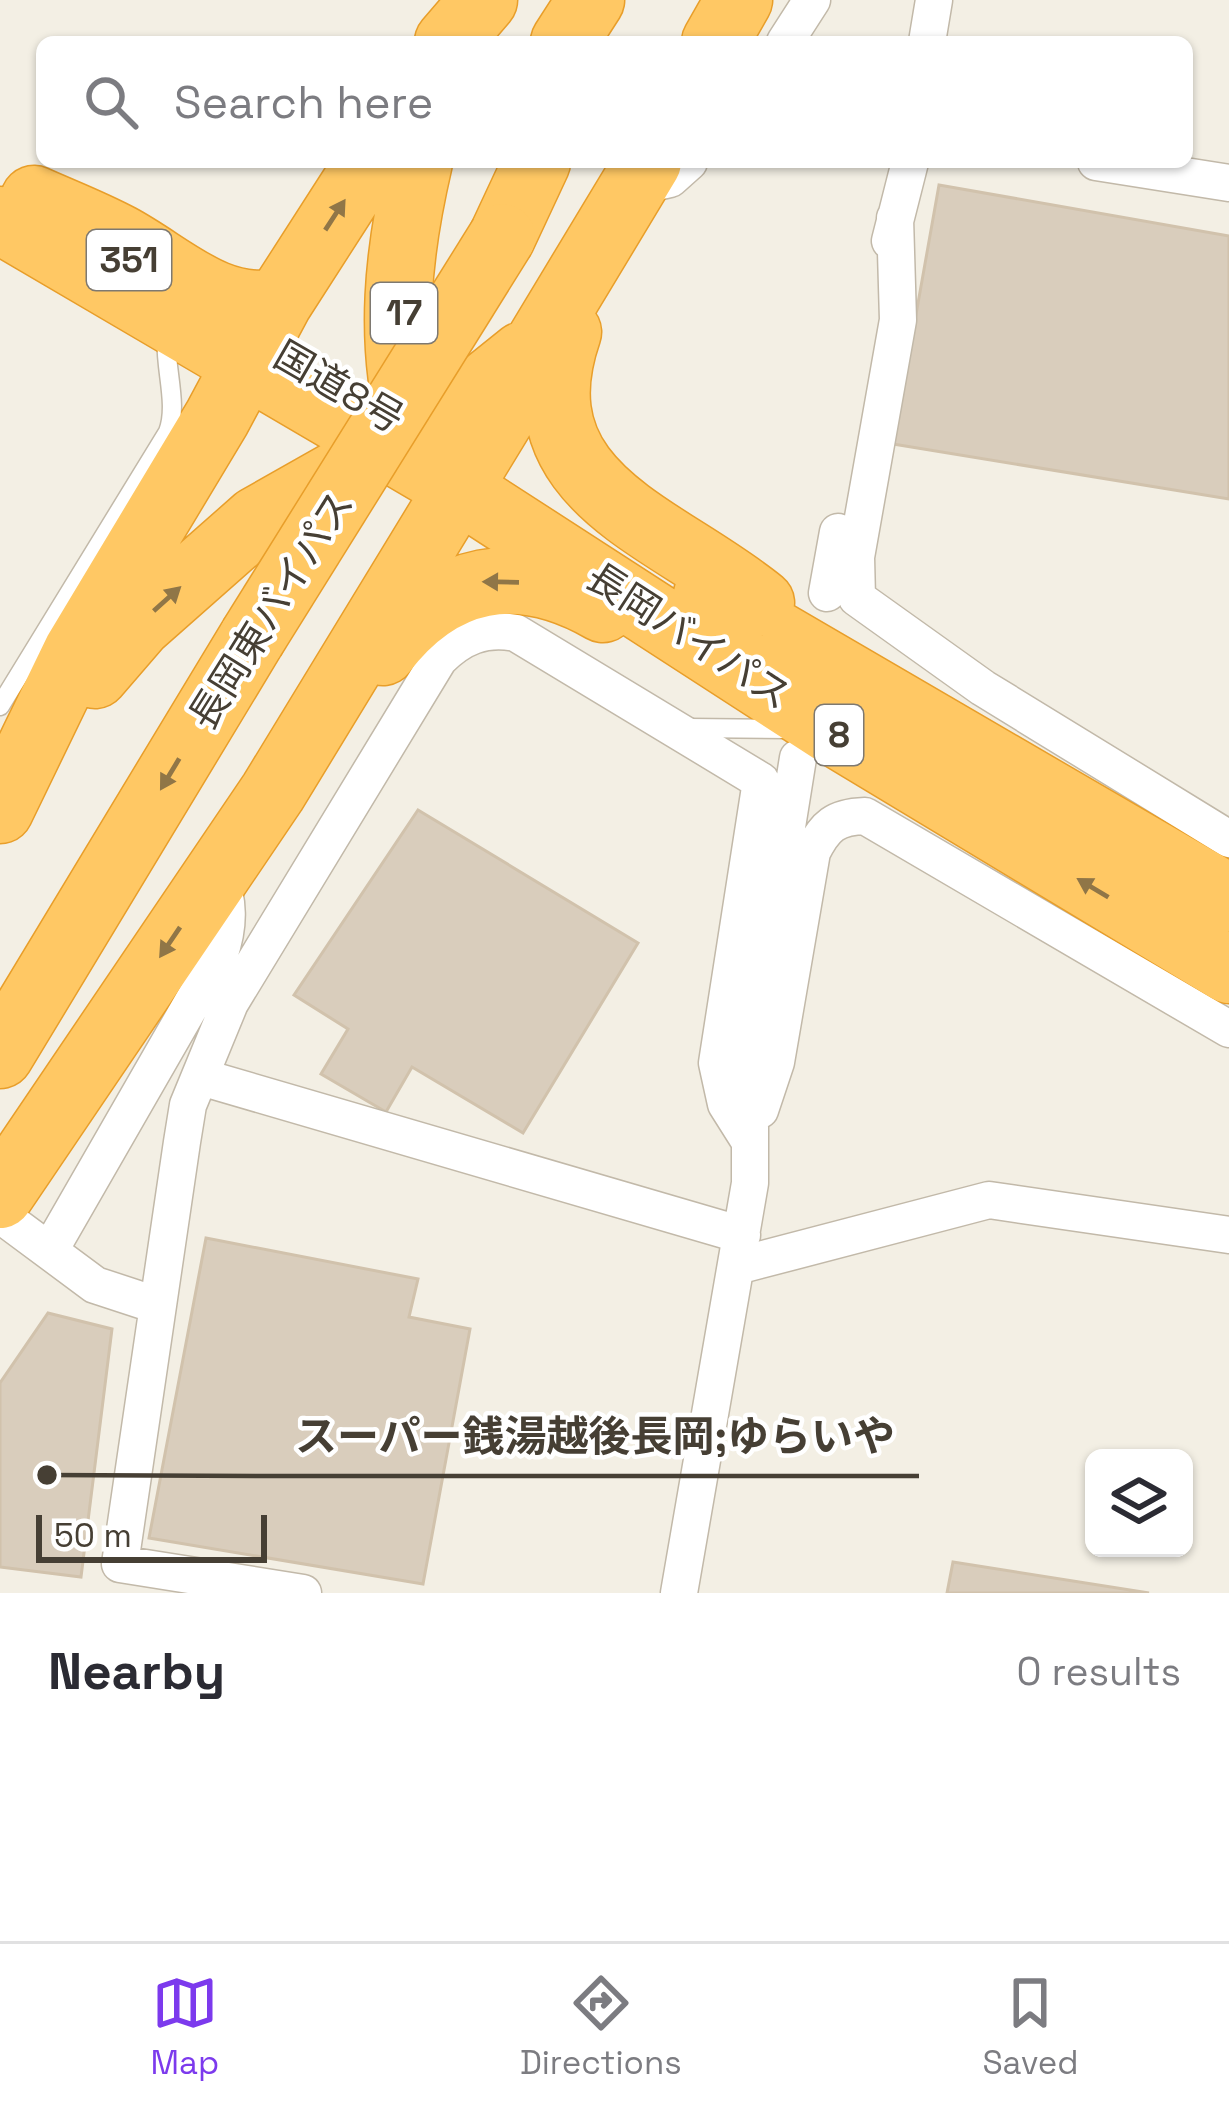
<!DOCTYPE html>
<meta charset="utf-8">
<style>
:root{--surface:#fff;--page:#f7f7f7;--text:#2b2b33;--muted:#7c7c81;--line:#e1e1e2;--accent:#7c3aed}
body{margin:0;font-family:"Space Grotesk","Noto Sans JP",sans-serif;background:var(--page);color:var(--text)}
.controls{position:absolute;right:36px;bottom:36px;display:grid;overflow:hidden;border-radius:18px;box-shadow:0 3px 9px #0004}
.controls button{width:108px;height:108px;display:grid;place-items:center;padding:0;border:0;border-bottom:3px solid var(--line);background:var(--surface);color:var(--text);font:60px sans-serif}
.scale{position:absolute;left:36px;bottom:30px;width:231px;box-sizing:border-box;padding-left:12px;border:6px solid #463f34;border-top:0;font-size:33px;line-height:42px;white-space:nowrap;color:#463f34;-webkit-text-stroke:9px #fff;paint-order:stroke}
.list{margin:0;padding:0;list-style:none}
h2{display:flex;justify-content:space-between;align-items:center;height:156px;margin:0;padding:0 48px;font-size:51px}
h2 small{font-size:39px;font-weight:400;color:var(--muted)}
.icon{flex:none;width:66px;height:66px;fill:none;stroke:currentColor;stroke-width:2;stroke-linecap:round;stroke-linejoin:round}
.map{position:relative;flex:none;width:1229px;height:1593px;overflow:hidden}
.search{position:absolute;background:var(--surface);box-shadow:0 3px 9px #0004;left:36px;right:36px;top:36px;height:132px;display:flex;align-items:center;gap:30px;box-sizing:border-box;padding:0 42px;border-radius:18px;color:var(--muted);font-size:45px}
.sheet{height:348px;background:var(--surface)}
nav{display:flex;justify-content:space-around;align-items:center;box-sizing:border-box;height:168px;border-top:3px solid var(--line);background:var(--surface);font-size:33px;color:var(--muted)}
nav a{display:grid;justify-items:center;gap:6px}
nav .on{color:var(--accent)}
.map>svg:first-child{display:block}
.building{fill:#d9cdbc;stroke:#d1c2ac;stroke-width:3}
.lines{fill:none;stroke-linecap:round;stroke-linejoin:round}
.lane-casing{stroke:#c2b9a9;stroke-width:21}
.street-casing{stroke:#c2b9a9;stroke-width:39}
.highway-casing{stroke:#e89e2a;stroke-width:69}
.lane{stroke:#fff;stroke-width:18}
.street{stroke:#fff;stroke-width:36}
.highway{stroke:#ffc864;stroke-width:66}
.highway-bridge-casing{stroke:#e89e2a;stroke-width:69;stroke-linecap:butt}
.highway-bridge{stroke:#ffc864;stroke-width:66}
.oneway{fill:#907647}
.labels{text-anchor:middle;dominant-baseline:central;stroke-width:9;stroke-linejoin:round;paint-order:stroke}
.shield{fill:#fff;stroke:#7e7971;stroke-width:3}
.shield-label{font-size:36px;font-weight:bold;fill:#463f34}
.street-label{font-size:39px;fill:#463f34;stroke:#fff}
.leader{fill:none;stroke:#463f34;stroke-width:4.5}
.callout-dot{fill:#463f34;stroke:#fff;stroke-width:4.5}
.callout-label{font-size:42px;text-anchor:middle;font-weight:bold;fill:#463f34;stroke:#fff;stroke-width:9;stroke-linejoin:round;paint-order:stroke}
</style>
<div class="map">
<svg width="1229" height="1593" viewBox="0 0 1229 1593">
<rect width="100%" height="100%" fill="#f3efe4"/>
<path class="building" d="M939 185 1229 236V499L893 444Z
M418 810 638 943 523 1133 412 1067 386 1112 321 1074 348 1029 294 995Z
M206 1238 418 1279 409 1317 470 1329 423 1584 149 1538Z
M48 1313 112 1329 81 1577 0 1567V1383Z
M953 1562 1149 1593H947Z"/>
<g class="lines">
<g class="lane-casing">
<path id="lane" d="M0 706 168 432C179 403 163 364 167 332
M688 728 787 729"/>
</g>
<g class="street-casing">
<path id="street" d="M785 42 812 0
M927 42 934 0
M1096 162 1229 183
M635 187 670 179 689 162
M895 218 898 320 856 557 857 598 983 688 1229 839
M890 241 910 162
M827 593 838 532
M201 1077 742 1235
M760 1110 776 1062 812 852C825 826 835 817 865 816L1229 1029
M6 1219 95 1285 156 1305
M50 1250 219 956C230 925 229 901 218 870
M737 1266 989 1200 1229 1235
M303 1593 120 1564 182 1142 188 1105 230 1003 439 659C461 637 484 627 516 633L761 781 717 1063 726 1104 750 1142
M679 1593 750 1183V1058L798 758"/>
</g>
<g class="highway-casing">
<path id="highway" d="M448 42 484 0
M564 42 591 0
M715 42 739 0
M34 199C63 212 92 223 120 238 172 266 217 314 279 302
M0 220 457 488 834 732 1229 970
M502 237 537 162
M568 332C514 488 664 524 761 603
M412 430C388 341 398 252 419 162
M707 594 1229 898
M383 652C442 575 518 560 603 609
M95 675 139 624 257 520 462 404 523 355
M0 810 77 651 217 418 279 302 369 162
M0 1055 252 638
M0 1195 273 792 512 400 540 341 648 162"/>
</g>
<use href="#lane" class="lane"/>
<use href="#street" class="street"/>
<use href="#highway" class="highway"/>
<g class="highway-bridge-casing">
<path id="highway-bridge" d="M252 638 502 237"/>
</g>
<use href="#highway-bridge" class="highway-bridge"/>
</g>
<defs><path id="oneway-solid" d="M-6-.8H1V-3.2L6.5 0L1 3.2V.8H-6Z" transform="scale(3)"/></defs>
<g class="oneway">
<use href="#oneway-solid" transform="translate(335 215) rotate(-57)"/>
<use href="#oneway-solid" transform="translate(501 582) rotate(-179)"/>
<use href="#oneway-solid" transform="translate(167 599) rotate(-42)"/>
<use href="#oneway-solid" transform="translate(170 774) rotate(121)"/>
<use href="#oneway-solid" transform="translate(1093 888) rotate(-149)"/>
<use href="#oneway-solid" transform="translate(170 942) rotate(124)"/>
</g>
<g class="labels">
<g class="shield">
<rect x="87" y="230" width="84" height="60" rx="9"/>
<rect x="371" y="283" width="66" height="60" rx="9"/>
<rect x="815" y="705" width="48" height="60" rx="9"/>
</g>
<g class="shield-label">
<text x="129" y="260">351</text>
<text x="404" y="313">17</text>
<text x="839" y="735">8</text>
</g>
<g class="street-label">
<text transform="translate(339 387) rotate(30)">国道8号</text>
<text transform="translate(271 610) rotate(-58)">長岡東バイパス</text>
<text transform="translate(689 636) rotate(33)">長岡バイパス</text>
</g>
</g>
<path class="leader" d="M47 1475L271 1476H919"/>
<circle class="callout-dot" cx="47" cy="1475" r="12"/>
<g class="callout-label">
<text x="595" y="1451">スーパー銭湯越後長岡;ゆらいや</text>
</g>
</svg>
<div class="controls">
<button><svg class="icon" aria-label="layers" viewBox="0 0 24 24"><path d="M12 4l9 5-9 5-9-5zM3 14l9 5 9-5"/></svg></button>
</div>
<div class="scale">50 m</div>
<div class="search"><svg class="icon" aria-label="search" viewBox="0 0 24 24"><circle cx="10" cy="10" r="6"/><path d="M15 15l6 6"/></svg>Search here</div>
</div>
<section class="sheet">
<h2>Nearby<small>0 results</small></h2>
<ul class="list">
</ul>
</section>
<nav>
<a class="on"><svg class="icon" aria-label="map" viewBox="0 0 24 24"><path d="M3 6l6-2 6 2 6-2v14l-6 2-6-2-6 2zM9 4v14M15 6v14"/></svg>Map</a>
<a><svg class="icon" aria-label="directions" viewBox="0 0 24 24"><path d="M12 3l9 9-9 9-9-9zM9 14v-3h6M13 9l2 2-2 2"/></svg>Directions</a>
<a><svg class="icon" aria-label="saved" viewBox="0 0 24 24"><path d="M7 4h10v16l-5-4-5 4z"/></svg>Saved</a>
</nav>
